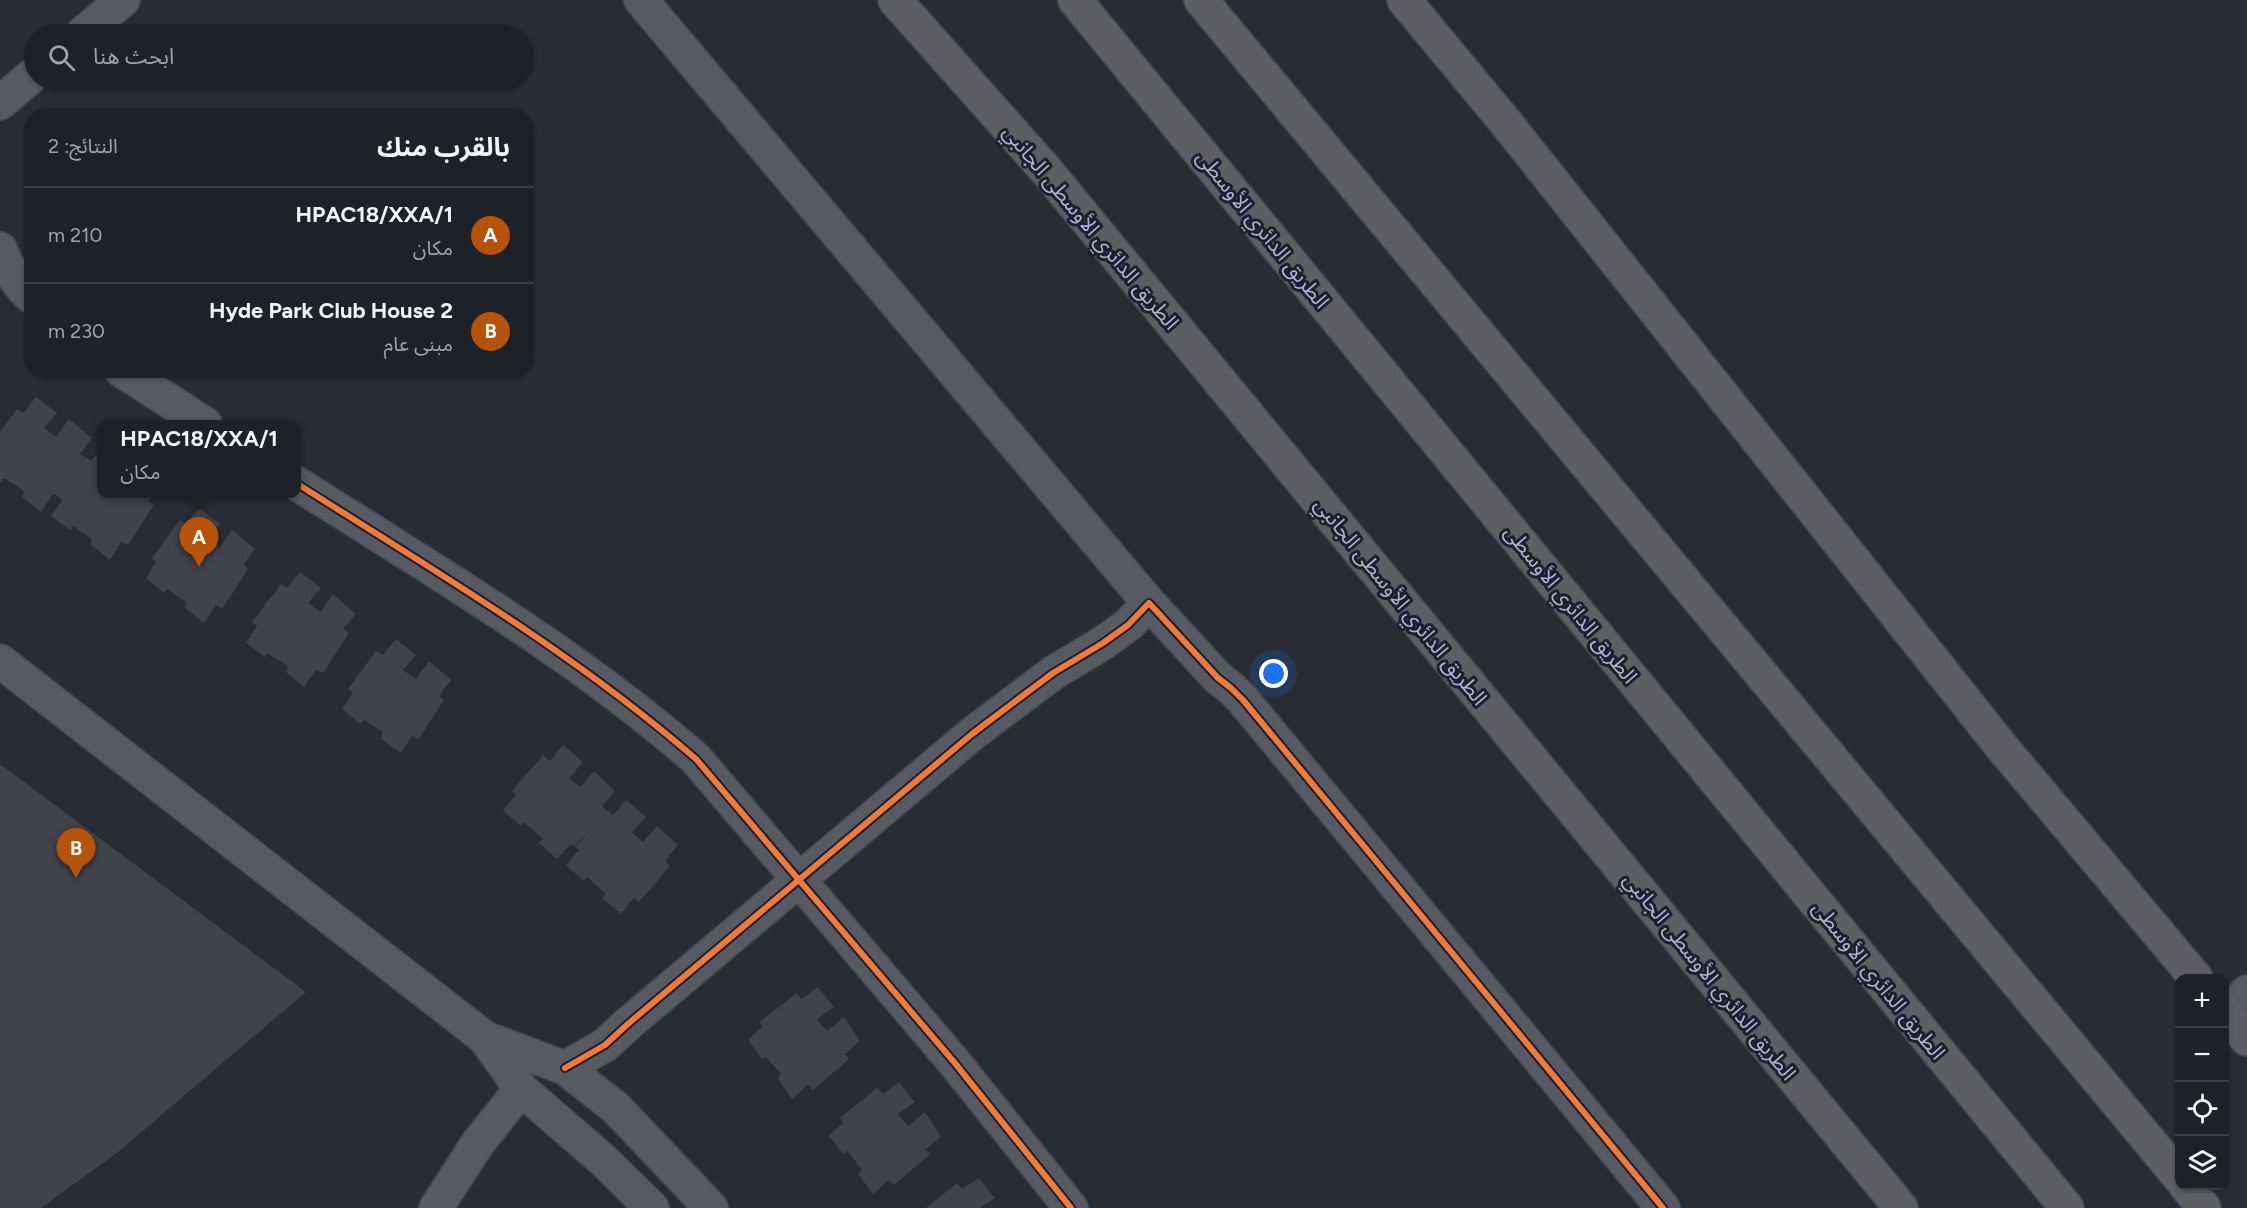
<!DOCTYPE html>
<html lang="ar">
<meta charset="utf-8">
<style>
:root{--surface:#1f2128;--page:#272930;--text:#f1f3f6;--muted:#a1a3a8;--line:#3c3e45;--accent:#b45309}
body{margin:0;font-family:Figtree,"Noto Sans Arabic",sans-serif;background:var(--page);color:var(--text);direction:rtl}
.controls{position:absolute;right:18px;bottom:18px;display:grid;overflow:hidden;border-radius:12px;box-shadow:0 2px 4px #0004}
.controls button{width:54px;height:54px;display:grid;place-items:center;padding:0;border:0;border-bottom:2px solid var(--line);background:var(--surface);color:var(--text);font:30px sans-serif}
.you{position:absolute;left:1274px;top:674px;width:21px;height:21px;margin:-15px;border:4px solid #fff;border-radius:50%;background:#1a73e8;box-shadow:0 0 0 9px #1a73e833}
.badge{display:grid;place-items:center;width:39px;height:39px;border-radius:50%;background:var(--accent);color:#fff;font-size:20px;font-weight:700}
.pin{position:absolute;translate:-50% -50px;filter:drop-shadow(0 2px 3px #0008)}
.pin::after{content:'';position:absolute;top:32px;width:21px;height:18px;background:inherit;clip-path:polygon(0 0,100% 0,50% 100%)}
.popup{position:absolute;left:97px;top:420px;width:204px;height:78px;box-sizing:border-box;display:grid;place-content:center;border-radius:12px;background:var(--surface);filter:drop-shadow(0 2px 4px #0005);font-size:20px;white-space:nowrap;color:var(--muted)}
.popup b{font-size:22px;color:var(--text)}
.popup::after{content:'';position:absolute;left:50%;top:100%;margin-left:-12px;border:12px solid transparent;border-top-color:var(--surface)}
.list{margin:0;padding:0;list-style:none}
h2{display:flex;justify-content:space-between;align-items:center;height:78px;margin:0;padding:0 24px;font-size:26px}
h2 small{font-size:20px;font-weight:400;color:var(--muted)}
.list li{display:grid;grid-template-columns:39px 1fr auto;gap:18px;align-items:center;box-sizing:border-box;height:96px;padding:0 24px;border-top:2px solid var(--line)}
.list b{display:block;font-size:22px;white-space:nowrap}
.list p{margin:0;font-size:20px;white-space:nowrap;color:var(--muted)}
.list em{font-size:20px;font-style:normal;color:var(--muted)}
.icon{flex:none;width:33px;height:33px;fill:none;stroke:currentColor;stroke-width:2;stroke-linecap:round;stroke-linejoin:round}
.map{position:relative;flex:none;width:2247px;height:1208px;overflow:hidden;direction:ltr}
.search{position:absolute;background:var(--surface);box-shadow:0 2px 4px #0004;left:24px;top:24px;width:510px;height:66px;display:flex;align-items:center;gap:15px;box-sizing:border-box;padding:0 21px;border-radius:33px;color:var(--muted);font-size:22px}
.panel{position:absolute;background:var(--surface);box-shadow:0 2px 4px #0004;left:24px;top:108px;width:510px;height:270px;border-radius:24px;direction:rtl}
.map>svg:first-child{display:block}
.building{fill:#40424c}
.lines{fill:none;stroke-linecap:round;stroke-linejoin:round}
.minor-casing{stroke:#45474f;stroke-width:36}
.trunk-casing{stroke:#464851;stroke-width:36}
.motorway-casing{stroke:#464851;stroke-width:36}
.minor{stroke:#585a63;stroke-width:33}
.trunk{stroke:#5c5e64;stroke-width:33}
.motorway{stroke:#5d5f63;stroke-width:33}
.cycleway-casing{stroke:#1c1f30;stroke-width:10}
.cycleway{stroke:#f17a3a;stroke-width:6}
.labels{text-anchor:middle;dominant-baseline:central;stroke-width:6;stroke-linejoin:round;paint-order:stroke}
.street-label{font-size:21px;fill:#b2b5c7;stroke:#1c1f30}
</style>
<div class="map">
<svg width="2247" height="1208" viewBox="0 0 2247 1208">
<rect width="100%" height="100%" fill="#292c35"/>
<path class="building" d="M36 397 57 413 44 428 56 437 69 419 92 438 80 454 85 457 80 464 86 457 91 461 101 449V494H154L148 501 154 505 128 545 121 542 110 560 91 545 92 539 73 526 70 530 51 516 62 500 58 496 53 494 41 512 22 497 24 491 4 478 1 482 0 481V432L17 409 23 413Z
M199 508 220 524 207 539 219 548 232 530 255 549 243 565 248 569 222 609 216 605 204 623 185 608 186 602 167 589 164 593 146 578 156 562 152 558 180 520 186 524Z
M300 572 321 588 308 603 320 612 333 594 356 614 343 629 349 633 323 673 316 670 304 687 286 672 288 666 267 653 265 657 246 643 257 626 252 622 281 584 287 588Z
M396 639 416 655 403 670 416 679 429 661 451 680 439 696 444 700 418 740 412 736 401 753 381 739 383 732 364 720 360 724 342 709 353 693 348 689 376 651 383 655Z
M563 745 583 762 569 778 580 787 594 771 615 791 602 806 613 815 626 800 646 817 632 832 643 842 657 826 678 845 665 861 670 866 639 902 634 898 621 914 602 898 606 894 587 877 584 881 566 865 579 850 575 847 589 831 574 846 571 844 557 859 539 843 543 839 524 822 521 826 503 810 516 795 512 791 543 755 550 761Z
M0 764 306 992 118 1152 41 1208H0Z
M818 987 834 1007 817 1019 827 1031 844 1017 860 1041 845 1054 849 1059 813 1090 808 1085 792 1099 778 1079 781 1074 766 1057 762 1059 748 1040 762 1027 759 1022 797 993 801 999Z
M899 1082 915 1102 898 1114 908 1126 925 1112 941 1137 926 1149 930 1154 894 1185 889 1180 873 1194 858 1174 862 1169 847 1151 843 1154 829 1136 843 1123 840 1118 877 1088 883 1094Z
M979 1178 995 1198 980 1208H926L957 1183 962 1189Z"/>
<g class="lines">
<g class="minor-casing">
<path id="minor" d="M641 0 1149 603
M82 34 123 0
M0 103 34 74
M0 249C7 266 17 286 32 297
M121 370 205 424
M296 483C433 570 573 652 696 759L954 1062 1071 1208
M0 661 485 1038 521 1089 603 1160 652 1208
M2226 1014 2247 992
M485 1038 565 1068 616 1108 711 1208
M565 1068 605 1045 629 1023 972 734 1053 673 1103 643 1128 625 1149 603 1218 678 1231 688 1243 700 1663 1208
M436 1208 478 1143 521 1089"/>
</g>
<g class="trunk-casing">
<path id="trunk" d="M895 0 1045 169 1901 1208
M1404 0 1507 124 2001 746 2196 978
M2224 1012 2247 1039"/>
</g>
<g class="motorway-casing">
<path id="motorway" d="M1075 0 2067 1208
M1201 0 2180 1178
M2186 1186 2204 1208"/>
</g>
<use href="#minor" class="minor"/>
<use href="#trunk" class="trunk"/>
<use href="#motorway" class="motorway"/>
<g class="cycleway-casing">
<path id="cycleway" d="M296 483C433 570 573 652 696 759L954 1062 1071 1208
M565 1068 605 1045 629 1023 972 734 1053 673 1103 643 1128 625 1149 603 1218 678 1231 688 1243 700 1663 1208"/>
</g>
<use href="#cycleway" class="cycleway"/>
</g>
<g class="labels">
<g class="street-label">
<text transform="translate(1091 227) rotate(50)">الطريق الدائري الأوسطى الجانبي</text>
<text transform="translate(1263 229) rotate(51)">الطريق الدائري الأوسطى</text>
<text transform="translate(1401 601) rotate(51)">الطريق الدائري الأوسطى الجانبي</text>
<text transform="translate(1571 604) rotate(51)">الطريق الدائري الأوسطى</text>
<text transform="translate(1710 976) rotate(51)">الطريق الدائري الأوسطى الجانبي</text>
<text transform="translate(1879 980) rotate(51)">الطريق الدائري الأوسطى</text>
</g>
</g>
</svg>
<div class="controls">
<button>+</button>
<button>−</button>
<button><svg class="icon" aria-label="locate" viewBox="0 0 24 24"><circle cx="12" cy="12" r="6"/><path d="M12 2v4M12 18v4M2 12h4M18 12h4"/></svg></button>
<button><svg class="icon" aria-label="layers" viewBox="0 0 24 24"><path d="M12 4l9 5-9 5-9-5zM3 14l9 5 9-5"/></svg></button>
</div>
<div class="you"></div>
<div class="pin badge" style="left:199px;top:567px">A</div>
<div class="popup"><b>HPAC18/XXA/1</b>مكان</div>
<div class="pin badge" style="left:76px;top:878px">B</div>
<div class="search"><svg class="icon" aria-label="search" viewBox="0 0 24 24"><circle cx="10" cy="10" r="6"/><path d="M15 15l6 6"/></svg>ابحث هنا</div>
<section class="panel">
<h2>بالقرب منك<small>النتائج: 2</small></h2>
<ul class="list">
<li><span class="badge">A</span><div><b>HPAC18/XXA/1</b><p>مكان</p></div><em>210 m</em></li>
<li><span class="badge">B</span><div><b>Hyde Park Club House 2</b><p>مبنى عام</p></div><em>230 m</em></li>
</ul>
</section>
</div>
